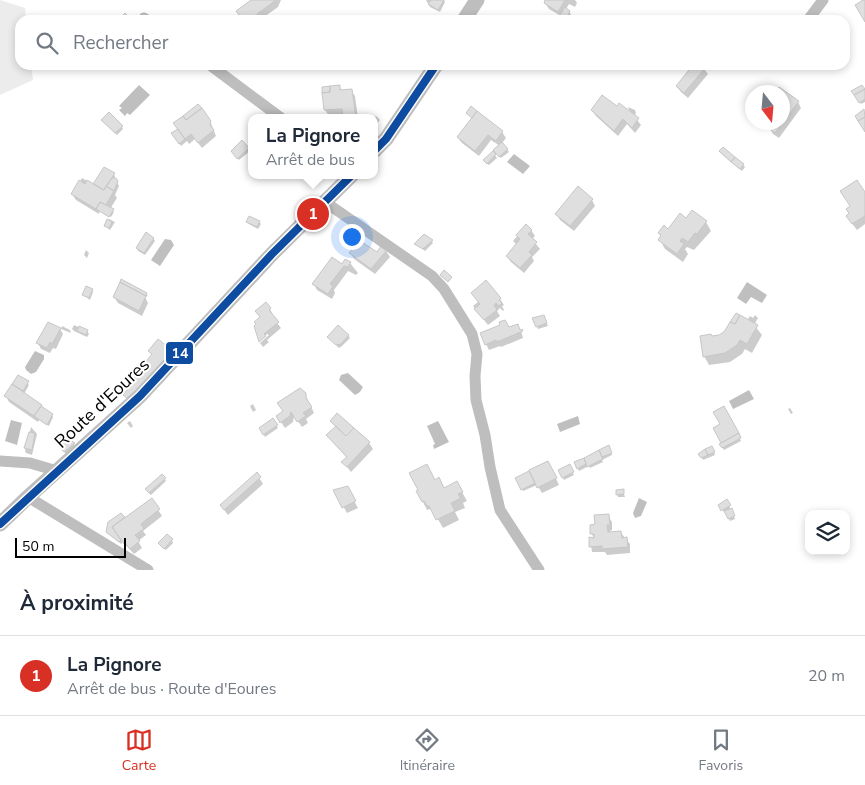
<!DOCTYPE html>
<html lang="fr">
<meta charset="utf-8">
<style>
:root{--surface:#fff;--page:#f2f2f3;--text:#1f2937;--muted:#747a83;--line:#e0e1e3;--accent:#d93025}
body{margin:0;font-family:"Nunito Sans",sans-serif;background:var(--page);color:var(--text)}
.controls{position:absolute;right:15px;bottom:15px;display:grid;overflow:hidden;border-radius:10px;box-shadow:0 2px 8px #0003}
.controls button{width:45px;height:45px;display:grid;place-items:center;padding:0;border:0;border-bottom:1px solid var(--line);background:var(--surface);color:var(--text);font:25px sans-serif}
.compass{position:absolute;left:745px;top:85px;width:45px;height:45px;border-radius:50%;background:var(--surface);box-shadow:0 2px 8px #0003;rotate:164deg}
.scale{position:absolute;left:15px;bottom:12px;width:111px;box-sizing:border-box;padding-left:5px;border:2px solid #000;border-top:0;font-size:14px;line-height:18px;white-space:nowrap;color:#000;-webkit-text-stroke:4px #fff;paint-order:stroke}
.you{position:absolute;left:351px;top:236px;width:18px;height:18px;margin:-12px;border:4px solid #fff;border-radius:50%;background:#1a73e8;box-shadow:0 0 0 8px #1a73e833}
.badge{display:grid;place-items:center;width:32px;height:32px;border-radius:50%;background:var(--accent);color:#fff;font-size:16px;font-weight:700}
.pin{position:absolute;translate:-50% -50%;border:2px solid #fff;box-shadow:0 1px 5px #0006}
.popup{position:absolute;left:248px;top:114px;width:130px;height:65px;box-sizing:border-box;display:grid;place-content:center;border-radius:10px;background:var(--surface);filter:drop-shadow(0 1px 4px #0005);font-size:16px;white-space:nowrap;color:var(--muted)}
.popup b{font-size:19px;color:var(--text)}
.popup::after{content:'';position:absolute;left:50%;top:100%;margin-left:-10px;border:10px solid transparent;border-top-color:var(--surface)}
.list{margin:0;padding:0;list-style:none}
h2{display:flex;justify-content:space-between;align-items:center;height:65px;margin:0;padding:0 20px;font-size:21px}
h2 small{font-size:16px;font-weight:400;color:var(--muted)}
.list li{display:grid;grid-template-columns:32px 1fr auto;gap:15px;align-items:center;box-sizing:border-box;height:80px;padding:0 20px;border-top:1px solid var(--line)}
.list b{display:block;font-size:19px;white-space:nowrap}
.list p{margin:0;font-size:16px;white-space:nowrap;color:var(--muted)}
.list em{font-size:16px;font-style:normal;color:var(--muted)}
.icon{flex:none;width:28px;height:28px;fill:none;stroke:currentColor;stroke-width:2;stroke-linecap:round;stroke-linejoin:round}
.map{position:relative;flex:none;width:865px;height:570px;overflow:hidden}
.search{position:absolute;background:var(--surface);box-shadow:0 2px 8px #0003;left:15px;right:15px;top:15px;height:55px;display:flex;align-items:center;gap:12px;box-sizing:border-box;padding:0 18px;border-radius:15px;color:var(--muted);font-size:19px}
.sheet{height:145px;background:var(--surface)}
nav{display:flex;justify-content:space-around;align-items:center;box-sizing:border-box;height:70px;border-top:1px solid var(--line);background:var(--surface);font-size:14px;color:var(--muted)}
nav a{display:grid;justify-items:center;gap:2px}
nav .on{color:var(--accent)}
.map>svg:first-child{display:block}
.green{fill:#ececec}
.water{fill:#bfbfbf}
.shadow{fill:#0003}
.building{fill:#dfdfdf;stroke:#c7c7c7}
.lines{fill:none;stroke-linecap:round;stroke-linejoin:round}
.minor{stroke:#bebebe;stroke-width:11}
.tertiary{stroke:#bebebe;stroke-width:15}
.bus-1-casing{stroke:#fff;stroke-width:11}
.bus-1{stroke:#0e4ca1;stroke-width:8}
.labels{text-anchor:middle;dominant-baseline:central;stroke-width:4;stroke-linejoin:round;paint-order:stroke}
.street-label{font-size:18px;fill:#000;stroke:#fff}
.line-badge{stroke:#fff;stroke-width:2}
.badge-label{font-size:14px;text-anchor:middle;font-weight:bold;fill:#fff}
</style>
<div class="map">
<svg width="865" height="570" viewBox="0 0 865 570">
<rect width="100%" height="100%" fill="#fff"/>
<path class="green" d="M0 0 25 8 26 20H20V65H31L33 80 0 95Z"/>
<path class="water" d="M139 85 150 95 130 115 127 113 125 116 119 110 122 108 119 106Z
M514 154 530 166 523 174 507 162Z
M165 239 171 240 174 245 160 266 151 260Z
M747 282 767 295 762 303 751 297 746 304 737 298Z
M35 351 44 355V359L36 372 31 374 26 370 25 367Z
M348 373 363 387 360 392 355 395 339 380 341 375Z
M749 390 754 399 733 409 729 401Z
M578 416 580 424 560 432 557 424Z
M11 420 22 423 17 445 5 441Z
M438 421 449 442 434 449 433 445 435 444 427 426Z
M639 498 647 502 641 516 635 518 633 513Z"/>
<path class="shadow" d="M253 0H281L278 7 260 20H243Z
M426 0H444L445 2 440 12 430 7Z
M547 0H575L577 3 575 7 569 4 566 9 571 14 568 20H561V16L549 9 545 3Z
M695 65H701L708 74 688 98 681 92 677 87Z
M339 86 342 91H351L355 96 358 118H345L344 114 329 116 325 110 323 88Z
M780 88 798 102 801 108 779 138 773 134 770 128 772 125 769 122H782V92H776Z
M853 91 865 93V102L861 104Z
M628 107 635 110 636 113 634 116 641 125 635 133 627 124 618 136 596 116 592 110 630 113Z
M471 108 502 132 506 138 502 143 509 152 501 158 496 152 500 146 491 140 479 156 462 143 458 138 473 119 467 113Z
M376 116 380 120 374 126V118Z
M210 121 216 136 202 148 195 139 189 144 187 141 181 146 174 136Z
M104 122 122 127 123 129 117 135Z
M242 142 250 151 239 160 234 153Z
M723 149 743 165 745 167 742 171 722 154 720 152Z
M493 152 497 158 489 165 486 163Z
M114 174 115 177 113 179 116 180 119 186 115 195 117 198 110 209 114 212 111 217 100 210 99 214 76 200 72 194 82 178 94 185Z
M865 195V224L857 230 851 222Z
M592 200 595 206 574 231 560 220 557 214Z
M109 219 115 222 110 230 105 226Z
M686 219 706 222 711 231 694 250 687 247 685 249 688 254 683 262 665 249 660 240 662 236 660 233 668 230Z
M247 222H259L261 224 258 229 249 224Z
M526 226 531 230 535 236 532 239 540 249 532 257 534 261 524 273 511 262 507 256 517 245 513 241Z
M153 238 155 241 145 255 138 251 137 248Z
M432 241 433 243 425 251 416 244Z
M86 250 89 253 87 258 84 255Z
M386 251 390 257 375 274 354 259 351 253 377 254Z
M350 263 358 273 356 275 348 271 334 290 335 293 332 299 317 290 314 284Z
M486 282 500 299 504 305 502 306 504 310 503 311 500 308 497 311 500 316 488 325 473 306 478 302 472 293Z
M92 290 93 292 90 300 84 295Z
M146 294 148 296 145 297 148 303 142 316 118 303 114 297Z
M270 309 273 315 272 316 281 328 267 340 269 342 263 347 260 343 269 335 267 334 260 340V318L257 312Z
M755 315 758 318 754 325 762 335 752 353 745 349 742 354 730 362 709 365 704 356 712 338 719 337 750 322 748 319 750 316 753 318Z
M534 319H545L548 326 538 329Z
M74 325 87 331 89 334 87 337 74 331 72 329Z
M62 326 70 330 71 333 61 329Z
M509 328 521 331 523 338 501 347 500 346 489 350 486 344Z
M60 329 63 334 56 349 53 348 50 353 41 349 38 343Z
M348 335 350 338 342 346 339 348 330 339Z
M19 377 29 385 24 394 52 414 53 417 49 426 39 420 38 422 9 402 6 396Z
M305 394 314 413 306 419 308 423 302 427 294 416 293 422 285 428 277 416Z
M253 404 256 410 253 412 250 406Z
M723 408 741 441 724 450 721 445Z
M790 408 793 413 791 414 788 409Z
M337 415 369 443 373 449 351 472 343 462 347 458 328 436 337 427Z
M272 419 278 428 265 437 261 428Z
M130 421 133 426 131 428 127 423Z
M31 427 37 434 32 455 26 453 25 451Z
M58 444H74L75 446 66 454Z
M712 447 715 455 703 460 700 454Z
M610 449 612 455 602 460 603 462 590 468 589 466 579 471 575 463Z
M569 466 574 475 564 480 559 470Z
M551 468 559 485 542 493 537 485 523 491 517 478H532Z
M257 474 263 484 228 515 221 506Z
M165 479 166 481 151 495 148 492Z
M435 481 445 489 462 492 467 501 463 503 465 508 455 512 459 520 443 528 435 514 430 509 427 510 418 492Z
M347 488 358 508 347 513 334 490Z
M617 491H623L625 497H618Z
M151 499 162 516 143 531 146 535 138 541 142 548 134 554 123 542 121 544 107 532 121 514 125 519Z
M727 501 735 519 730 521 726 511 724 512 720 505Z
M608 516 612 522V530L610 531V533H621L630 544V553L607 555 605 552H592L590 539H594L592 534 591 526 596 525Z
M172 540 173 543 166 550 161 546Z"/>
<path class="building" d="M251 0H276L257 14 258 16 252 20H243L236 11Z
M431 0H444L438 10 428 4Z
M545 0H565L558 12 544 3Z
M863 0H865V22L855 5Z
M565 7 570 11 565 20H561L558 18Z
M125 13 132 20 119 19Z
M693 65H703L706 67 684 93 676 86Z
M340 85V90L352 89 356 118H343L342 109 324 110 322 93 330 92V86Z
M862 85 865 89 854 95 851 91Z
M330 86V92L322 93V87Z
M779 87 799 101 775 133 768 128 771 122H782V92H775Z
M865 89V99L859 103 854 95Z
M602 95 617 106 619 103 639 118 632 128 623 119 614 131 591 110Z
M198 104 202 108 186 120 183 116Z
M471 106 477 111 472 118 466 113Z
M202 108 211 121 210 125 214 130 198 143 191 134 185 139 173 123 183 116 186 120Z
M864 109 865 117 858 121 855 116Z
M477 111 503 131 496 141 488 135 475 151 457 137Z
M109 112 123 126 115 133 101 120Z
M865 117V132L858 121Z
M178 129 185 139 179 144 171 133Z
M242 140 249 148 237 159 231 151Z
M502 142 508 149 499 157 493 150Z
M723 147 735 157 731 162 719 151Z
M493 151 496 154 487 164 483 160Z
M735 157 744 164 740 169 731 162Z
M104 167 115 173 104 190 93 184Z
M112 178H116L118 181 114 191 106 186Z
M79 180 85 184 87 180 104 190 106 186 114 191 106 205 100 202 96 209 71 194Z
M857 180 865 192V216L852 224 846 216 849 213 846 209 850 206 840 191Z
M578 186 593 199 570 226 555 214Z
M100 202 114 209 109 217 96 209Z
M692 210 707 221 697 234 695 233 688 242 682 238 680 241 684 244 677 254 658 240 661 235 658 233 664 225 668 229 680 213 686 218Z
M249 216 260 221 257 227 246 222Z
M107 219 112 222 109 228 104 226Z
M526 224 532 230 528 234 537 242 529 252 532 255 520 268 506 256 520 239 516 235Z
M146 232 154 238 144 253 136 248Z
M424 234 433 240 423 249 414 244Z
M359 240 377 252 381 246 387 250 371 269 349 253Z
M332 257 342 264 345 259 351 262 348 267 344 266 330 284 333 286 328 294 312 284Z
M444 270 452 277 448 282 440 275Z
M121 279 147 293 146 296 120 282Z
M486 280 501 298 499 300 502 303 499 306 496 303 494 305 497 310 484 320 474 309 480 304 471 293Z
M120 282 146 296 139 311 113 297Z
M86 286 93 289 89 298 82 295Z
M266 302 271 308 269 310 279 322 264 334 266 336 259 342 254 326 256 324 254 322 260 317 255 311Z
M736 313 740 315 735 324 730 322Z
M544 315 547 323 536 327 532 318Z
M740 315 758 325 747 344 740 340 737 345 725 353 703 357 700 336 711 334 712 336 719 335 724 332 730 322 735 324Z
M505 320 509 327 518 324 520 330 522 329 523 331 497 342 496 340 485 345 480 333 500 325 499 322Z
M48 322 61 328 52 344 50 342 47 348 36 343Z
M338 325 349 335 341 344 336 345 327 337Z
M79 326 88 330 86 335 77 331Z
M158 339 174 352 128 399 123 395 136 379 134 377 152 354 148 351Z
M18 375 29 381 23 391 12 384Z
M12 384 42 405 34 416 4 396Z
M300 388 306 393V398L312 407 303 413 306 416 297 422 291 412 290 416 280 423 276 416 283 411 277 403Z
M41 406 53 414 47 425 34 416Z
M724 406 739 433 721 443 713 428 720 424 713 412Z
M337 413 354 428 346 436 330 421Z
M273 418 278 425 263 435 259 428Z
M336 426 346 436 354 428 370 442 347 467 341 462 347 457 326 435Z
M29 432 35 433 32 450 24 448Z
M739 433 741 438 722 448 719 444Z
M63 436 75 443 64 452 55 441Z
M609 445 612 453 602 457 599 450Z
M712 446 715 452 708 455 705 449Z
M705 449 708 455 701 458 698 454Z
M599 450 603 459 587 467 584 458Z
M584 458 586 464 577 469 574 462Z
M548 461 557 478 537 488 529 470Z
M427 464 435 480 439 477 444 488 457 481 463 492 458 494 461 498 451 503 455 511 436 520 429 506H427L424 501 422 502 416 491 418 490 409 473Z
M570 464 574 472 562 478 558 470Z
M529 471 535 483 521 490 515 478Z
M257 472 261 477 224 510 220 505Z
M162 474 166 478 149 493 145 489Z
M348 486 356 501 342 508 333 490Z
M624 489V494L616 495V490Z
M152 498 160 509 141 524 144 529 135 535 140 541 130 549 125 543 124 544 112 527Z
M727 499 731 505 721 511 718 505Z
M732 508 735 516 728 519 724 511Z
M121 513 125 517 112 527 121 540 119 542 106 532 108 522Z
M609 514 610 525H607L608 532 621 531 622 538 627 537 628 547 602 549V546L589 547V537L594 538V534H590V525L595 524 594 515Z
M167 534 173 539 164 549 158 543Z"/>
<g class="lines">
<path class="minor" d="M144 18 147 20
M808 20 823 0
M210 65 281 118
M325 202 432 276 444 289 472 334 477 354 475 376 476 400 485 435 490 467 500 510 539 570
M0 461 30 463 57 471
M28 497 148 570"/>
<path class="tertiary" d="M464 20 477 0
M374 151 386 139 436 65
M0 524 28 497 140 396 272 254 352 175"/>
<g class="bus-1-casing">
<path id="bus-1" d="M374 151 386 139 436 65
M0 524 140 396 272 254 352 175"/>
</g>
<use href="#bus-1" class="bus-1"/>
</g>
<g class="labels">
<g class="street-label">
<text transform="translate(102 403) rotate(-43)">Route d'Eoures</text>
</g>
</g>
<rect class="line-badge" x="165" y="341" width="29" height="24" rx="5" fill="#0e4ca1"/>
<g class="badge-label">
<text x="180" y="358">14</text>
</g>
</svg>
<div class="controls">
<button><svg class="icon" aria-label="layers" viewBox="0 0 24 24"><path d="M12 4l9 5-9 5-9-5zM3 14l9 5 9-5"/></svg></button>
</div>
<svg class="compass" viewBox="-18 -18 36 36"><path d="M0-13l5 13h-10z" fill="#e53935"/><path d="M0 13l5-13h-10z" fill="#747a83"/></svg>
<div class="scale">50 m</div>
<div class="you"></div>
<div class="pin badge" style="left:313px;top:214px">1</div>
<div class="popup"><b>La Pignore</b>Arrêt de bus</div>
<div class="search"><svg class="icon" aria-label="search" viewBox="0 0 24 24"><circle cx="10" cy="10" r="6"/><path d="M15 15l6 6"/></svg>Rechercher</div>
</div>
<section class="sheet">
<h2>À proximité<small></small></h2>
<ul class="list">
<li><span class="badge">1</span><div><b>La Pignore</b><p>Arrêt de bus · Route d'Eoures</p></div><em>20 m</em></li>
</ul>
</section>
<nav>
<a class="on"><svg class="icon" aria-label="map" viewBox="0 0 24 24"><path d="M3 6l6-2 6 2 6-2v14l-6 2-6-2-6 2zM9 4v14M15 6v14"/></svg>Carte</a>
<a><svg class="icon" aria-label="directions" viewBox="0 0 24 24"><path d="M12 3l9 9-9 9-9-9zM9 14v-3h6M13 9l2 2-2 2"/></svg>Itinéraire</a>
<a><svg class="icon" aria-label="saved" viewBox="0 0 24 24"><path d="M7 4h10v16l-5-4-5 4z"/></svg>Favoris</a>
</nav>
